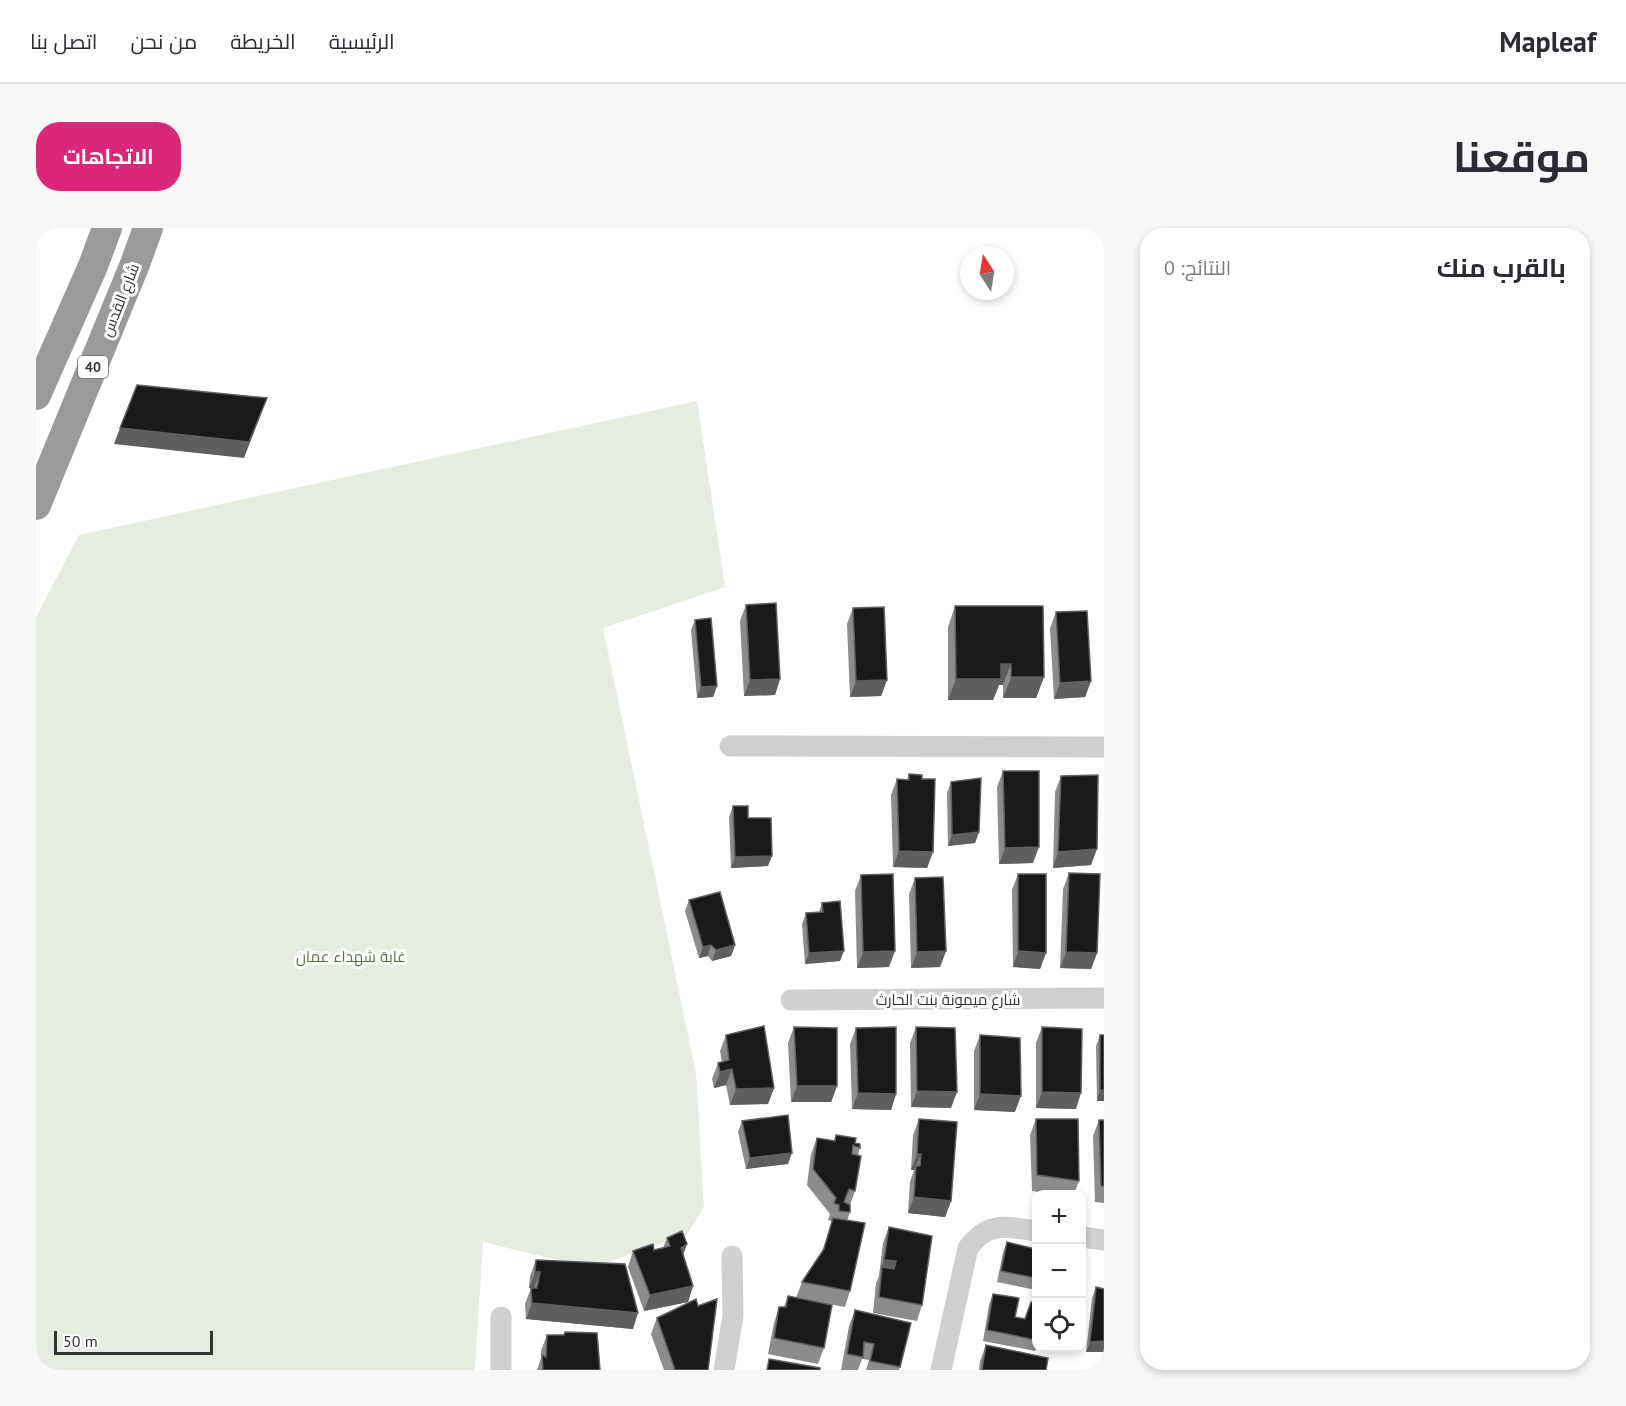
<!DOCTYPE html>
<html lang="ar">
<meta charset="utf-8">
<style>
:root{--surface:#fff;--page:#f7f7f7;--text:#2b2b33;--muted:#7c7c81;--line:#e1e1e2;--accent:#db2777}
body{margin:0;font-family:"PT Sans",Cairo,sans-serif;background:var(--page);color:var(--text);direction:rtl}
.controls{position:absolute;right:18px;bottom:18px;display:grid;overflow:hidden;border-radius:12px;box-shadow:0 3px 9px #0003}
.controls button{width:54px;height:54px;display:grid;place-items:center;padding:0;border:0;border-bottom:2px solid var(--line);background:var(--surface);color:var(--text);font:30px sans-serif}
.compass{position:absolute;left:924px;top:18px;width:54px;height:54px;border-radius:50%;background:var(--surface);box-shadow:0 3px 9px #0003;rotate:348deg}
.scale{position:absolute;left:18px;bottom:15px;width:159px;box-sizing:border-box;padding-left:6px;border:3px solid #333;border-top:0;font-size:16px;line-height:21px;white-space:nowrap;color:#333;-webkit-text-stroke:4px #fff;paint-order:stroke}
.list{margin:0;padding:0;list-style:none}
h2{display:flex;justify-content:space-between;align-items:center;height:78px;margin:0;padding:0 24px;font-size:26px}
h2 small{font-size:20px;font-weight:400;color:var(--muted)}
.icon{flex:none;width:33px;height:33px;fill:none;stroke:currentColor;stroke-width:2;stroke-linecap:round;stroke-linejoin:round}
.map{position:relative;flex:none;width:1068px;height:1142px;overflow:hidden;direction:ltr;border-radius:24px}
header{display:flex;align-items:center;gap:36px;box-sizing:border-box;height:84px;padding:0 30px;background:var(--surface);border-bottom:2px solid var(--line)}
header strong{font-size:28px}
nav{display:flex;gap:33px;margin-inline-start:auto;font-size:21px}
.intro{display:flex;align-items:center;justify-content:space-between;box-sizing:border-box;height:144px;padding:0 36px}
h1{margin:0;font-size:42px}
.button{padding:15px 27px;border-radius:24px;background:var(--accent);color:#fff;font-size:21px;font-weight:700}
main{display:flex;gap:36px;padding:0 36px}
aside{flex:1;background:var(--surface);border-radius:24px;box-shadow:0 3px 9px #0003}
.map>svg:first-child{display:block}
.green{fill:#e6ecdf}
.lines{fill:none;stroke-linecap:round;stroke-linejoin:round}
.minor{stroke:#d0d0d0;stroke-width:21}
.highway{stroke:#9a9a9a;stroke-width:30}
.wall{fill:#8c8c8c}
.shaded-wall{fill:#5f5f5f}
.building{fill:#1a1a1a;stroke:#5f5f5f;stroke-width:1.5}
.labels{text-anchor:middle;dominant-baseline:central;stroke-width:6;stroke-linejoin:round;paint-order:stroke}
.shield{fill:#fff;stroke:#707070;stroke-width:1.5}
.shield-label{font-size:14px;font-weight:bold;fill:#333}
.street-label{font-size:15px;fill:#333;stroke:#fff}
.park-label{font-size:15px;fill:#56703f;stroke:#fff}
</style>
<header>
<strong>Mapleaf</strong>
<nav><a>الرئيسية</a><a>الخريطة</a><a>من نحن</a><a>اتصل بنا</a></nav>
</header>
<div class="intro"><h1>موقعنا</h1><a class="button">الاتجاهات</a></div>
<main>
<aside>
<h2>بالقرب منك<small>النتائج: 0</small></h2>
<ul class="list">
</ul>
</aside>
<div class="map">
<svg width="1068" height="1142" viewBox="0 0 1068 1142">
<rect width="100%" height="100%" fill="#fff"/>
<path class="green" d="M661 173 689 359 567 400 660 845 668 980 650 1008 554 1040 447 1014 439 1142H0V389L43 307Z"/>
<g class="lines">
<path class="minor" d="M694 518 1068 519
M755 772 1068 770
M1046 1009 1068 1012
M465 1089V1142
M688 1142 697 1088 696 1028
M905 1142 932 1020C953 992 970 999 1000 1003"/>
<path class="highway" d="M0 167 57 38 71 0
M0 277 99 36 112 0"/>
</g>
<path class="wall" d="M710 377 744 451 739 467 708 468 704 393Z
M919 378 1008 449 1000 470H967V457H963L957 472H912V399Z
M817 380 851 452 845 468 814 469 811 396Z
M1020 384 1055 453 1049 469 1018 471 1014 400Z
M659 392 681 458 677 469 661 470 655 402Z
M967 543 997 635 963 636 961 559Z
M873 546 886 551 897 624 891 640 857 639 855 567 861 551 871 552Z
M1025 548 1055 637 1017 640 1019 564Z
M915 554 943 604 939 615 912 618 911 565Z
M697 578 712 590 732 638 695 640 693 589Z
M1033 645 1061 725 1055 741 1024 740 1027 661Z
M982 646 1010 725 1004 741 977 739 976 662Z
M825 647 853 739 821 740 819 663Z
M879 650 910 723 904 739 875 740 873 666Z
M653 672 699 717 695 728 676 733 672 728 663 730 649 683Z
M786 675 804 733 769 736 766 696 770 685 783 684Z
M758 799 801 858 795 874H755L752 815Z
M880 799 915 880 875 879 874 815Z
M1006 799 1040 881 1000 880V815Z
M820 800 860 866 855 882 816 881 814 816Z
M690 807 738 860 732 876 694 877 690 857 678 860 676 851 682 835 686 834 684 823Z
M944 807 979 884 938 882V823Z
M1064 807H1068V873H1061L1060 818Z
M883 891 915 973 909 989 872 985 874 954 878 942H875L877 907Z
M1000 891 1043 953 1038 966H1018L996 963 994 907Z
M1063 892H1068V975L1059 974 1057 908Z
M706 893 752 936 710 941 702 904Z
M800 907 819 915 824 920 822 927 819 963 814 977V984L811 993 814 1063 809 1079 760 1070 766 1054 786 1024 796 993 792 992 794 986 771 957 775 926 781 910 798 913Z
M853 999 886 1077 881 1093 837 1085 840 1055 843 1048 847 1015Z
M631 1010 651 1016 647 1027 657 1058 652 1074 608 1083 592 1039 597 1023 618 1022 627 1020Z
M971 1014 1000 1021V1062L961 1054 967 1025Z
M500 1032 597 1101 490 1091 489 1076 495 1060H493L494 1048Z
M1060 1059 1068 1061V1124H1050L1056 1070Z
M957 1066 979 1089 989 1091 1000 1075 1001 1119 999 1123 947 1113 953 1077Z
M752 1068 788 1120 782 1136 732 1126 738 1095 743 1079H748Z
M819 1082 864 1139 863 1142H830L833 1132 826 1131 822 1142H805L813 1098Z
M621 1090 672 1142H628L615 1106Z
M511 1107 564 1142H501L505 1130V1123Z
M950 1117 1010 1142H943L944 1133Z"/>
<path class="shaded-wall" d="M225 186 208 230 78 216 84 200Z
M965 436H975L967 457H963L957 472H912L920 451Z
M975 449H1008L1000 470H967Z
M744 451 739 467 708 468 714 452Z
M851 452 845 468 814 469 820 453Z
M1055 453 1049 469 1018 471 1024 455Z
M681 458 677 469 661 470 665 459Z
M943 604 939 615 912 618 916 607Z
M1003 619 997 635 963 636 969 620Z
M1061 621 1055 637 1017 640 1022 624Z
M863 623 897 624 891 640 857 639Z
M736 628 732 638 695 640 699 629Z
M675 717 672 728 663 730 667 719Z
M699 717 695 728 676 733 680 722Z
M808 723 804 733 769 736 773 725Z
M859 723 853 739 821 740 827 724Z
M910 723 904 739 875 740 881 724Z
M982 723 1010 725 1004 741 977 739Z
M1030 724 1061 725 1055 741 1024 740Z
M696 841 690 857 678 860 684 844Z
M761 858H801L795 874H755Z
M738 860 732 876 694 877 700 861Z
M1064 862H1068V873H1061Z
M881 863 921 864 915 880 875 879Z
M1006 864 1045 865 1040 881 1000 880Z
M822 865 860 866 855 882 816 881Z
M944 866 985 868 979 884 938 882Z
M756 925 752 936 710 941 714 930Z
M881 926H885L880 940V938L878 942H875Z
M878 969 915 973 909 989 872 985Z
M651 1016 645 1032V1020Z
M848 1032 860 1033 854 1049 846 1039 842 1048Z
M499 1044H504L498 1060H493Z
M657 1058 652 1074 608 1083 614 1067Z
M496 1075 602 1085 597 1101 490 1091Z
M1068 1113V1124H1050L1054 1114Z"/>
<path class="building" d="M101 157 231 170 213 214 84 200Z
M740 375 744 451 714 452 710 377Z
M919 378H1007L1008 449H975V436H965V451H920Z
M848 379 851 452 820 453 817 380Z
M1051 383 1055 453 1024 455 1020 384Z
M675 390 681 458 665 459 659 392Z
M967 543H1003V619L969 620Z
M873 546 886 547V551H899L897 624 863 623 861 551 873 552Z
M1062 547 1061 621 1022 624 1025 548Z
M945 550 943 604 916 607 915 554Z
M697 578H712V590H735L736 628 699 629Z
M1033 645 1064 646 1061 725 1030 724Z
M857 646 859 723 827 724 825 647Z
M982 646H1010V725L982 723Z
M907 649 910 723 881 724 879 650Z
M684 664 699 717 680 722 675 717 667 719 653 672Z
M804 673 808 723 773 725 770 685 787 684 786 675Z
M728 798 738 860 700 861 696 841 684 844 682 835 693 832 690 807Z
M758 799 801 800V858H761Z
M860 799V866L822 865 820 800Z
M880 799 919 800 921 864 881 863Z
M1006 799 1046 801 1045 865 1006 864Z
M944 807 984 810 985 868 944 866Z
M1064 807H1068V862H1064Z
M752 887 756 925 714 930 706 893Z
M883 891 921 894 915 973 878 969 880 938H884L885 926H881Z
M1000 891H1042L1043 953 1001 947Z
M1063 892H1068V958H1065Z
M800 907 820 910 819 915 824 916V920L817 917 816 926 825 928 819 963 813 961 808 974 814 977V984L803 983V977L798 975 800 970 777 941 781 910 799 913Z
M797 990 829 995 814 1063 766 1054 788 1021Z
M853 999 896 1008 886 1077 843 1069 846 1039 858 1041 860 1033 848 1032Z
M646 1003 651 1016 645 1020 657 1058 614 1067 597 1023 617 1016 618 1022 634 1018 631 1010Z
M971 1014 1000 1021V1050L965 1043Z
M500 1032 589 1036 602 1085 496 1075 495 1060H501L504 1044H499Z
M1060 1059 1068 1061V1113L1054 1114Z
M957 1066 983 1070 979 1089 989 1091 995 1074 1000 1075V1112L951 1102Z
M752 1068 796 1077 788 1120 738 1110 743 1079H750Z
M660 1071 662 1078 681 1071 672 1142H639L621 1090Z
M819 1082 875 1095 864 1139 834 1133 838 1116 828 1114 827 1129 811 1126Z
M529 1104 561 1105 564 1142H507L506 1127 510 1129 511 1107H528Z
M950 1117 1012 1130 1010 1142H946Z
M733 1131 784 1140V1142H731Z"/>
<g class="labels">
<rect class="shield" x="42" y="128" width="30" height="22" rx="4.5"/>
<g class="shield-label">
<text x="57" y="139">40</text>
</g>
<g class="street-label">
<text transform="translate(84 72) rotate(-68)">شارع القدس</text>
<text x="912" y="771">شارع ميمونة بنت الحارث</text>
</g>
<g class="park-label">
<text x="315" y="728">غابة شهداء عمان</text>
</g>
</g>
</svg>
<div class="controls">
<button>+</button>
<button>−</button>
<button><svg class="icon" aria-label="locate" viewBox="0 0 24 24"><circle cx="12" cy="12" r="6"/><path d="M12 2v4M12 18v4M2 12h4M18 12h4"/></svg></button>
</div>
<svg class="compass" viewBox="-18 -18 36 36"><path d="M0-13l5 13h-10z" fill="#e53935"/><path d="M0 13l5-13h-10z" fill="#7c7c81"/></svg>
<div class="scale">50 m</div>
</div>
</main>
